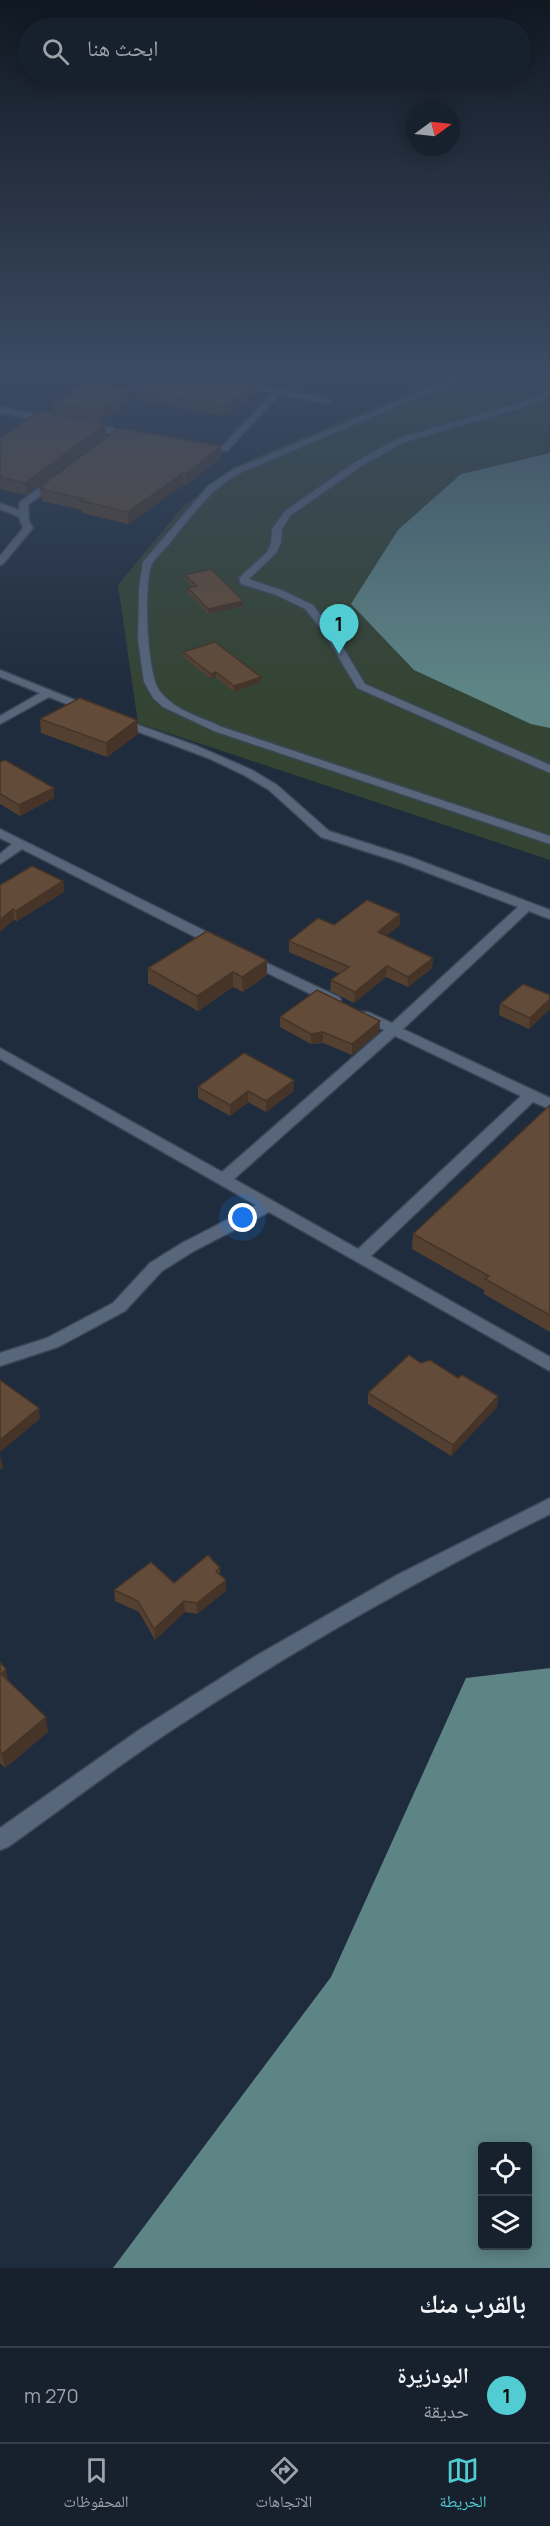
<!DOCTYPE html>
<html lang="ar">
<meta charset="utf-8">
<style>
:root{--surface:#17212e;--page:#202936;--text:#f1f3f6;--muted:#9ea3aa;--line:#363e4a;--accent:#51ccd3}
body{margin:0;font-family:Manrope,"Noto Naskh Arabic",sans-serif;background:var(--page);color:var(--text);direction:rtl}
.controls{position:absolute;right:18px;bottom:18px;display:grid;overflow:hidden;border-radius:6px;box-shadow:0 3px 15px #0003}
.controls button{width:54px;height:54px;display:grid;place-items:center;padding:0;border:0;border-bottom:2px solid var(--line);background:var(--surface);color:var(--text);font:30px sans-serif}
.compass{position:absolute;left:406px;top:102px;width:54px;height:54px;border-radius:50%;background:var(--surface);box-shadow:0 3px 15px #0003;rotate:75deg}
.you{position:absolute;left:243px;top:1218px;width:21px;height:21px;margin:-15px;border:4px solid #fff;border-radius:50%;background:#1a73e8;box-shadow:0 0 0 9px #1a73e833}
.badge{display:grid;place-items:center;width:39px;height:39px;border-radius:50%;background:var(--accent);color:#111;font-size:20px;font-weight:700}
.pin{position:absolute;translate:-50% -50px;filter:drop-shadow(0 2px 3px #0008)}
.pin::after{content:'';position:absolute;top:32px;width:21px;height:18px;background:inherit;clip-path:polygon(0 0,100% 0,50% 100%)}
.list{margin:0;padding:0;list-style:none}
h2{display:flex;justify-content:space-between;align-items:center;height:78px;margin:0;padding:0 24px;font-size:26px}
h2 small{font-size:20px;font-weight:400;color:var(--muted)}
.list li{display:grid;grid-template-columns:39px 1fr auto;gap:18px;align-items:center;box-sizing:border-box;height:96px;padding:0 24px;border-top:2px solid var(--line)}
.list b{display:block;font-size:22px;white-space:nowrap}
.list p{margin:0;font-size:20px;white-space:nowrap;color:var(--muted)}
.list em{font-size:20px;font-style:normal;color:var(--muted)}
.icon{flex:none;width:33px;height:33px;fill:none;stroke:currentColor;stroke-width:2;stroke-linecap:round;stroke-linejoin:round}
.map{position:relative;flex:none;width:550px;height:2268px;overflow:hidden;direction:ltr}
.search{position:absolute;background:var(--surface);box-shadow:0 3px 15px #0003;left:18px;right:18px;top:18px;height:66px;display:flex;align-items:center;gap:15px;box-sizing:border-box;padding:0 21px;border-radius:33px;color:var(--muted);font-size:22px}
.sheet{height:174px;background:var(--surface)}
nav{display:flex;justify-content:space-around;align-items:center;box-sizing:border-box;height:84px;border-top:2px solid var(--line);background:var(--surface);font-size:16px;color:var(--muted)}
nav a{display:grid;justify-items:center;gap:3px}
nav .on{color:var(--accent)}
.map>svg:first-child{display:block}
.green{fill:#344433}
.water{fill:#5e8586;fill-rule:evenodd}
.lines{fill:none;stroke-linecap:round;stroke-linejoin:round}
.minor-casing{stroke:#3b4655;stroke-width:3}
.minor{fill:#57667a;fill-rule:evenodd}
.wall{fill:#544030}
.shaded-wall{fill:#453427}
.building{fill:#624b38;stroke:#453427;stroke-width:1.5}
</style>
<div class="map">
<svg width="550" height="2268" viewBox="0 0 550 2268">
<rect width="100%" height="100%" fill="#1f2c3e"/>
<path class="green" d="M454 374H550V860L138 723 118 585 184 505 256 457Z"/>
<path class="water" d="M550 453V728L531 724 414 670 351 604 398 530 461 474Z
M550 1668V2268H113L331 1977 466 1678ZM482 2146H528V2246H482Z"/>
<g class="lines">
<g class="minor-casing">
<path id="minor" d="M463 374H475L240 473C210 489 191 517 170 543 164 550 156 557 152 564 143 584 147 673 159 690 173 710 201 717 222 727L550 836V844L214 731 163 707 153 698 144 682 138 640 139 588 143 562 208 486 234 469Z
M237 382 328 398 332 401 328 404 280 394 227 451H198V447L201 446H222L273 393 237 386Z
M550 388V395L538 403 405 442 363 465 291 515 282 529 281 543 276 553 249 579 284 591 313 605 332 629 365 684 550 765V773L357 688 322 630 305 609 276 595 241 584 239 578 267 552 271 543 272 529 285 511 357 461 399 438 532 399Z
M0 407 53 417 57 420 53 423 0 413Z
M86 423 133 432 137 435 133 438 83 428V424Z
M52 478 60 480 28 505 29 521 33 528 3 564 0 565V556L23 528 19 517 0 509V503L19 510 20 502Z
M0 670 92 707 94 709 92 711H84L49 697 0 724V716L40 693 0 677Z
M119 718 197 746 252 770 277 785 329 831 410 857 550 910V919L529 911 403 1029 550 1098V1109L533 1102 371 1256 550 1357V1371L269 1212 194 1251 162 1271 125 1311 58 1347 0 1366V1353L47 1338 113 1303 150 1263 182 1243 256 1205 0 1059V1048L222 1172 384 1030 358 1018 356 1015 358 1012H368L392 1023 518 907 402 863 321 837 269 790 244 775 208 758 115 723 113 721ZM395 1036 521 1096 358 1249 234 1179Z
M0 829 223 940 225 943 218 947 213 946 22 849 0 864V854L12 844 0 838Z
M250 955 339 997 341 1000 334 1004 329 1003 245 962 243 959 245 956Z
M550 1498V1514C421 1578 295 1649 175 1728 117 1766 63 1808 8 1847L0 1850V1828L139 1730 254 1657 397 1575Z"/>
</g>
<use href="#minor" class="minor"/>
</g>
<path class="wall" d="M158 374H281L267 385 257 383V392L225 416 136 399 135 390Z
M132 400 99 423 105 424 106 436 26 495 0 489V438L54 414V403Z
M221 446V458L186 485H183L128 524 82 513V510L42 501V498H41L40 487Z
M185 575 243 601V606L208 614 188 593V588L193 587 185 579Z
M183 652 261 677V682L234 692 216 677 211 679 183 657Z
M40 719 138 734 107 757 41 733Z
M0 762 54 788V798L20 816 0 804Z
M63 881 64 892 17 921 14 920 0 885Z
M334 925H400L386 936 433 958 432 968 408 987 386 977 354 1003 330 991 331 980 340 974 289 952V941Z
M267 960V975L243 992 233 987 198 1011 148 983V968Z
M550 995V1009L529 1029 499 1015 500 1004Z
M280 1017 380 1021 379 1032 352 1055 323 1043 311 1044 280 1027Z
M294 1080V1091L266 1112 248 1102 230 1116 198 1098V1087Z
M550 1105V1332L484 1294V1290L412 1249 413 1234Z
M421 1363 498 1396 497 1407 451 1456 368 1404V1393Z
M220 1568V1575L226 1591 197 1614 185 1612 155 1640 139 1612 115 1601 114 1590 174 1583Z
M0 1662 8 1680 48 1732 5 1768 0 1763Z"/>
<path class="shaded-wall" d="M269 374H281L267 385V376Z
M257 383V392L225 416V406Z
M131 389 132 400 98 423V411Z
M105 424 106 436 26 495 25 483Z
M221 446V458L186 485V474Z
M183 473V485L128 524V512Z
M243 601V606L208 614V609Z
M216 672V677L211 679V674Z
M261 677V682L234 692V686Z
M137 720 138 734 107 757 106 743Z
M54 788V798L20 816 19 805Z
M63 881 64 892 17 921 16 911Z
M13 909 14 920 0 932V920Z
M400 914V925L378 943V932Z
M433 958 432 968 408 987V977Z
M267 960V975L243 992 242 977Z
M387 966 386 977 354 1003 355 992Z
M233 972V987L198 1011 197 996Z
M550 999V1009L529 1029 530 1018Z
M380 1021 379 1032 352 1055V1044Z
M323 1032V1043L311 1044V1034Z
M294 1080V1091L266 1112V1101Z
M248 1091V1102L230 1116V1105Z
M498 1396 497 1407 451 1456 453 1445Z
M39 1408 40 1419 0 1452V1440Z
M1 1457 3 1468 0 1470V1458Z
M226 1580V1591L197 1614V1603Z
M184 1601 185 1612 155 1640 154 1629Z
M6 1669 9 1684 1 1674Z
M46 1717 48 1732 5 1768 2 1754Z"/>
<path class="building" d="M158 374H218L257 383 225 406 135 390Z
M88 381 131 389 98 411 54 403Z
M41 411 105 424 25 483 0 477V438Z
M119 428 221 446 186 474 183 473 128 512 81 501 84 499 41 489 44 488 40 487Z
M211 569 243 601 208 609 188 588 197 586 185 575Z
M215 642 261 677 234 686 216 672 211 674 183 652Z
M80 698 137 720 106 743 40 719Z
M5 760 54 788 19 805 0 794V762Z
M32 866 63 881 16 911 13 909 0 920V885Z
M367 900 400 914 378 932 433 958 408 977 387 966 355 992 331 980 349 967 289 941 318 918 334 925Z
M207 931 267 960 242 977 233 972 197 996 148 968Z
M523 984 550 995V999L530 1018 500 1004Z
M317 990 380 1021 352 1044 323 1032 311 1034 280 1017Z
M244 1053 294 1080 266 1101 248 1091 230 1105 198 1087Z
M550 1105V1315L485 1279 489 1276 413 1234Z
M409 1355 421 1363 430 1360 458 1378 462 1375 498 1396 453 1445 368 1393Z
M0 1380 39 1408 0 1440Z
M208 1555 220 1568 216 1571 226 1580 197 1603 184 1601 154 1629 138 1601 114 1590 151 1562 174 1583Z
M0 1662 6 1669 1 1674 46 1717 2 1754 0 1751Z"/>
<linearGradient id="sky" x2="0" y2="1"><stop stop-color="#111822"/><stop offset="0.54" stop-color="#3c4b63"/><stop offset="1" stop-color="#3c4b63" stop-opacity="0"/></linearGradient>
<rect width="550" height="692" fill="url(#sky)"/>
</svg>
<div class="controls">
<button><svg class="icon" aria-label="locate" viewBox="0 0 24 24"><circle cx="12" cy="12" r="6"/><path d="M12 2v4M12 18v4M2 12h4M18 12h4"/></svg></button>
<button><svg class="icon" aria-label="layers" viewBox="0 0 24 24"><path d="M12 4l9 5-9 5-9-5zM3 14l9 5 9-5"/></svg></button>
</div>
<svg class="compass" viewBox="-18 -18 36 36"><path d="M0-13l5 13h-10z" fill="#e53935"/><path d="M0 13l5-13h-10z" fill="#9ea3aa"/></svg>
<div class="you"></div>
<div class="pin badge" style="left:339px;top:654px">1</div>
<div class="search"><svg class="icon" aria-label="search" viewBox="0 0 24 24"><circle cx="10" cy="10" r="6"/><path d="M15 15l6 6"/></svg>ابحث هنا</div>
</div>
<section class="sheet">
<h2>بالقرب منك<small></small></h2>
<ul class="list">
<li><span class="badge">1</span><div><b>البودزيرة</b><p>حديقة</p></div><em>270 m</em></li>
</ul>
</section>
<nav>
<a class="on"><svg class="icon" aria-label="map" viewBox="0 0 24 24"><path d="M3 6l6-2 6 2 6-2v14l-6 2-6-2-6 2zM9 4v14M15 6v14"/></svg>الخريطة</a>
<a><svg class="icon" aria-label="directions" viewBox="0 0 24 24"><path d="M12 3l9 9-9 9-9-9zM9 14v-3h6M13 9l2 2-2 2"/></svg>الاتجاهات</a>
<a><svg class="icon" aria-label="saved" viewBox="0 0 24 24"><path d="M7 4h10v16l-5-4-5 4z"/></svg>المحفوظات</a>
</nav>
